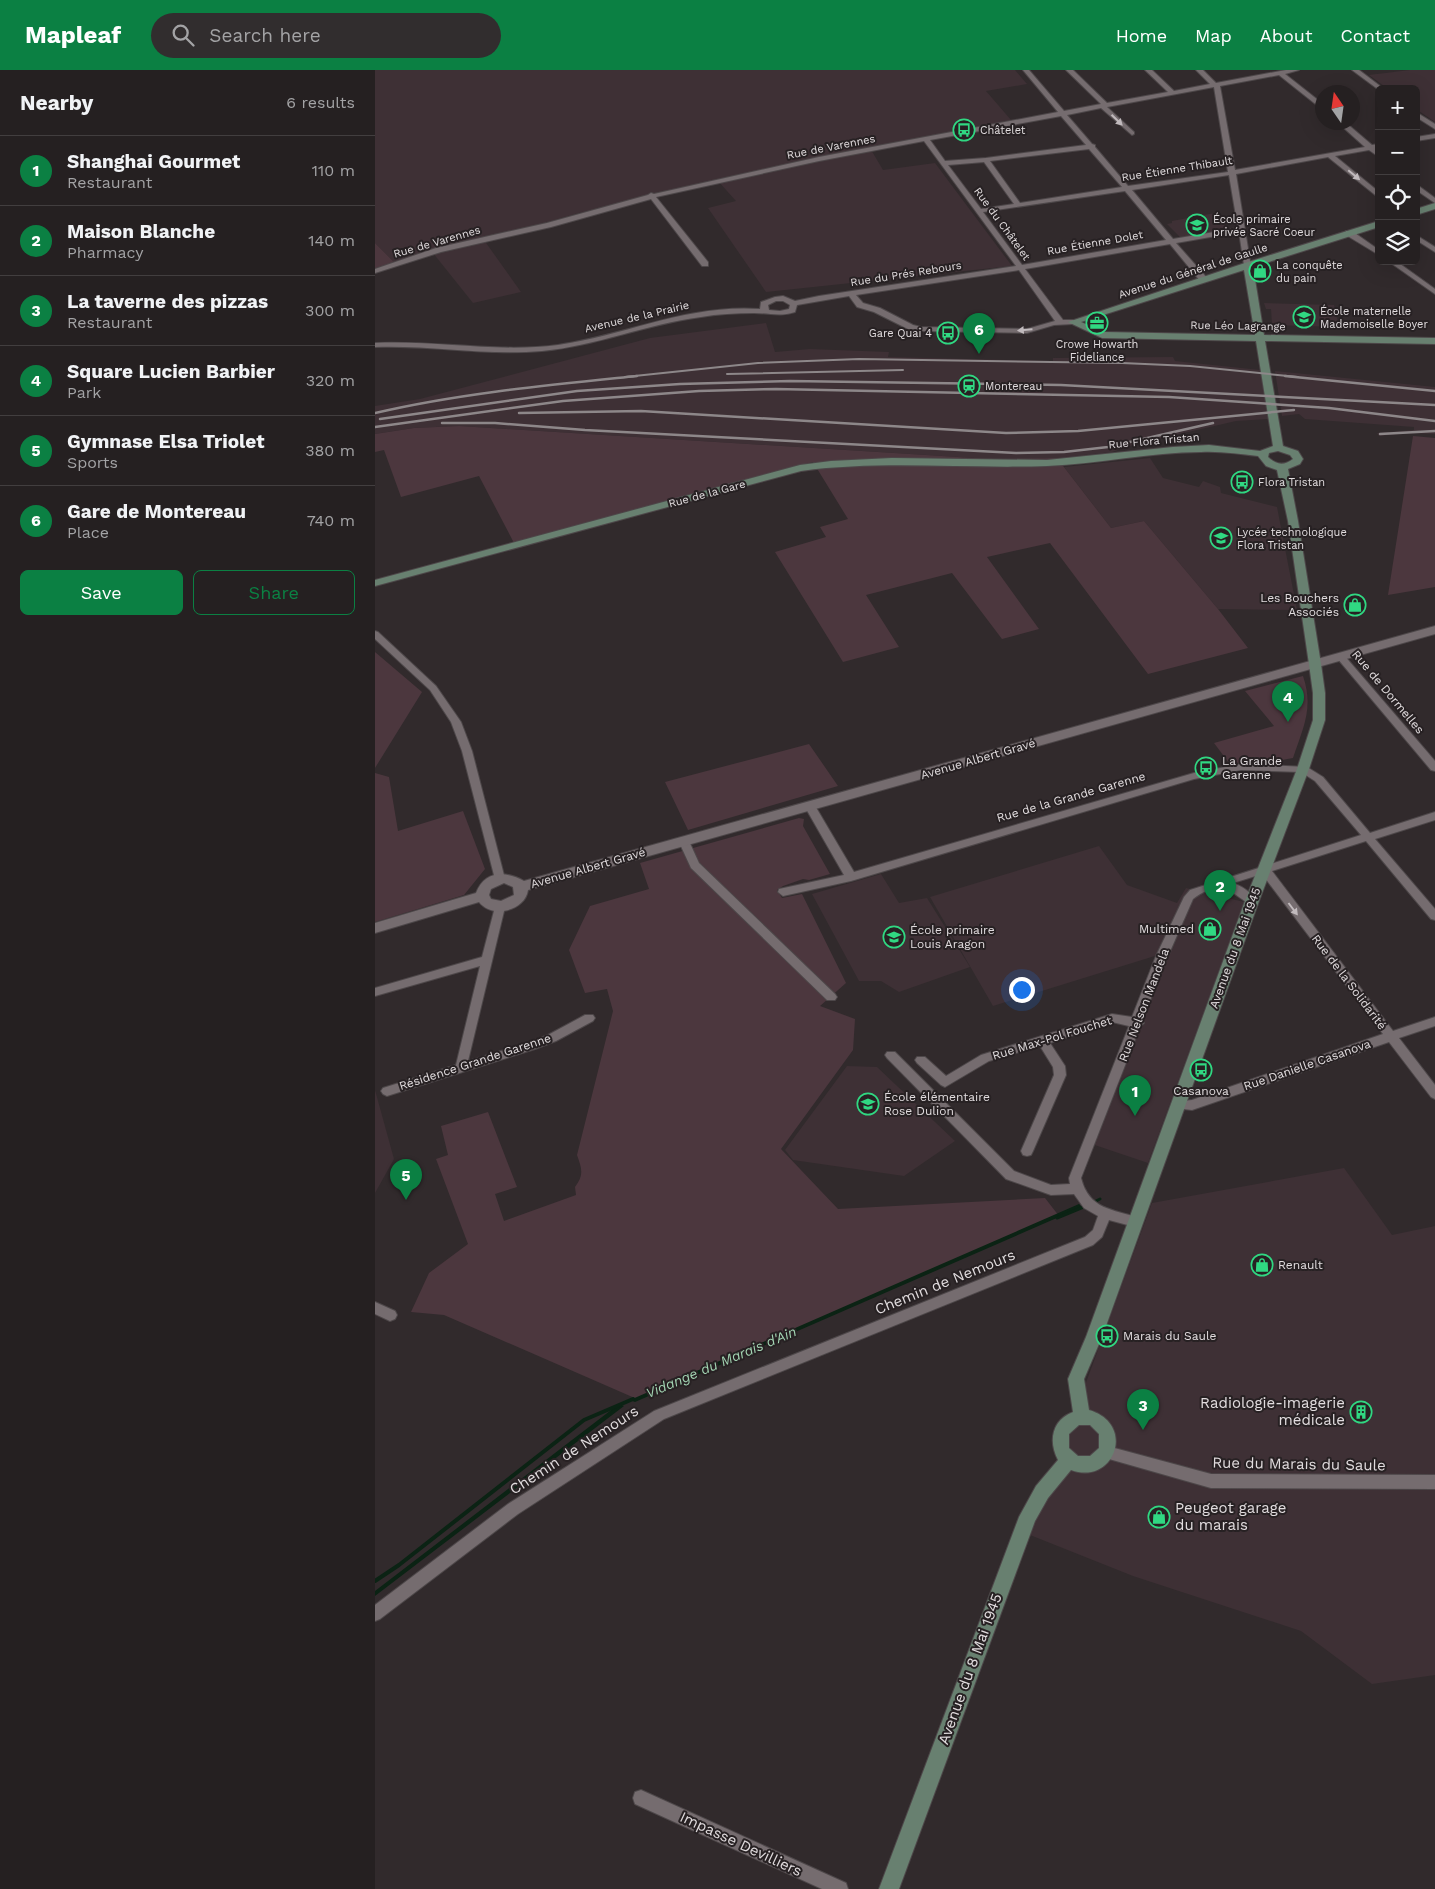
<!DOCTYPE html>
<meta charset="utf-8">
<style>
:root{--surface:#252021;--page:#312d2e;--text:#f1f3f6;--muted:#a3a3a5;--line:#423e3f;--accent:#0b8043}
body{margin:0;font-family:"Work Sans",sans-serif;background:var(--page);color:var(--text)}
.controls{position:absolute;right:15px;top:15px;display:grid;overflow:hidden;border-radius:8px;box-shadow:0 5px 20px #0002}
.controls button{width:45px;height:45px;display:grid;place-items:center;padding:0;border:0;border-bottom:1px solid var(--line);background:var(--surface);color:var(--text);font:25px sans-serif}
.compass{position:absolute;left:940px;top:15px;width:45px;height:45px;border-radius:50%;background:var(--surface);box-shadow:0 5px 20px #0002;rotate:347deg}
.you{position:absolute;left:646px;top:919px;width:18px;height:18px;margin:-12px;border:4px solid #fff;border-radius:50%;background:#1a73e8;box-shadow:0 0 0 8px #1a73e833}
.badge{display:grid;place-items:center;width:32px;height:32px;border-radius:50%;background:var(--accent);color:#fff;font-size:16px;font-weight:700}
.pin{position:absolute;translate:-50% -41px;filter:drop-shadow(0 1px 2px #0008)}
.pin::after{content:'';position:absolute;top:26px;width:18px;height:15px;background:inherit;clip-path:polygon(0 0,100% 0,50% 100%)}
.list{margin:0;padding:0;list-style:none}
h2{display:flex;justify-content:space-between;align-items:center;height:65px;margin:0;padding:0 20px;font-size:21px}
h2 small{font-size:16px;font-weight:400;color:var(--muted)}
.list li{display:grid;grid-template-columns:32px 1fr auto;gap:15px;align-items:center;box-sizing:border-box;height:70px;padding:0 20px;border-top:1px solid var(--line)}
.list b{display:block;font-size:19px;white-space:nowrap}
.list p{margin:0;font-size:16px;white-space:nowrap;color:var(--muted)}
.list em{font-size:16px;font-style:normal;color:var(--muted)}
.actions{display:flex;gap:10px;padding:15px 20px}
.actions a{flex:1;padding:11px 0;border:1px solid var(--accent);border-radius:8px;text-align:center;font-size:18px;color:var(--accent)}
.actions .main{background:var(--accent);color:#fff}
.icon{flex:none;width:28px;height:28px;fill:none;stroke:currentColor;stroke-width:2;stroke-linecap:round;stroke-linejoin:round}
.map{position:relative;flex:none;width:1060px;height:1819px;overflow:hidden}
header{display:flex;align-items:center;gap:30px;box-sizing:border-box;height:70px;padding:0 25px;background:var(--accent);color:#fff}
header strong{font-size:24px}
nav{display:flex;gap:28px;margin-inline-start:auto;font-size:18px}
.search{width:350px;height:45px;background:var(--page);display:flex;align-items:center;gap:12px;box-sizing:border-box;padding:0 18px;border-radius:28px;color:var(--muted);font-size:19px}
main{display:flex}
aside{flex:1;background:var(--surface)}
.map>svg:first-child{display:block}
.built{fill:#3e3035}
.green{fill:#4c373e}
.water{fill:#0b2314}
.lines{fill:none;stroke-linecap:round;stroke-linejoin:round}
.stream-far1{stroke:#0b2314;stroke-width:3}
.stream{stroke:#0b2314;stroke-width:4}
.minor-casing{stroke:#4d4749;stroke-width:2}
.tertiary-casing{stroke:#4d4749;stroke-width:2}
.secondary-casing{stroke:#4d4749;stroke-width:2}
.minor{fill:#756c6f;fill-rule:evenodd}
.tertiary{fill:#756c6f;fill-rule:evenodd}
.secondary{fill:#688070;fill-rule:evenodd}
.rail-far1{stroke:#8d8789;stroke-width:2}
.rail{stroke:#8d8789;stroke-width:2.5}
.oneway{fill:#c1babd}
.labels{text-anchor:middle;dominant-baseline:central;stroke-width:4;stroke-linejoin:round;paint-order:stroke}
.far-poi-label{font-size:11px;fill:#e1dcde;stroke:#272123;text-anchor:start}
.far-street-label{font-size:11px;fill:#e1dcde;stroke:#272123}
.poi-label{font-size:12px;fill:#e1dcde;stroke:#272123;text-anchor:start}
.street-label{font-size:12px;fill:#e1dcde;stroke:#272123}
.water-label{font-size:14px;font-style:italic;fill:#a3d5b3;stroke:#272123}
.near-street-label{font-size:15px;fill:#e1dcde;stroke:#272123}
.near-poi-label{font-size:15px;fill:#e1dcde;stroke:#272123;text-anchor:end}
</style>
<header>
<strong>Mapleaf</strong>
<div class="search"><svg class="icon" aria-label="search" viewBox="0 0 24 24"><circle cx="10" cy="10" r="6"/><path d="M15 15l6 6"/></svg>Search here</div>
<nav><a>Home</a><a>Map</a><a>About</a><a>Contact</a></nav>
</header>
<main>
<aside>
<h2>Nearby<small>6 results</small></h2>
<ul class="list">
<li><span class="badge">1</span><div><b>Shanghai Gourmet</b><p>Restaurant</p></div><em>110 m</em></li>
<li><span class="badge">2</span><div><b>Maison Blanche</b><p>Pharmacy</p></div><em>140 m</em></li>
<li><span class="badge">3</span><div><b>La taverne des pizzas</b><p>Restaurant</p></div><em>300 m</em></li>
<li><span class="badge">4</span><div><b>Square Lucien Barbier</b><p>Park</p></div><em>320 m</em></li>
<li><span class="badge">5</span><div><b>Gymnase Elsa Triolet</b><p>Sports</p></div><em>380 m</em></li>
<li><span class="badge">6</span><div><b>Gare de Montereau</b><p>Place</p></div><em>740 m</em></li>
</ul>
<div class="actions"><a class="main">Save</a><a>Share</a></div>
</aside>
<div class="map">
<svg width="1060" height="1819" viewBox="0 0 1060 1819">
<rect width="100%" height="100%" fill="#312a2c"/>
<path class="built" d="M0 0H640L652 14 611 21 636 50 495 78 508 100 560 93 637 196 391 222 333 138 361 131 343 111 204 143 109 170 146 222 98 233 58 183 22 195 0 173Z
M1035 0H1060V52L1041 39V19H1013L994 5Z
M840 143 854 159 805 167 792 154 797 153V151Z
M889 233 959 235 964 257 897 255 896 239H891Z
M391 253 400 282 435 279 514 282 513 287 678 291V288L798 287 800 291 885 300 893 349 861 351 761 374 737 382 682 388 615 389 84 356 39 358 0 364V336L45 329 275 268Z
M900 301 1060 317V364L1034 363 1004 366 1002 363 1039 360V357L930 349 924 344 907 346Z
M775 388 788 408 824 417 828 411 845 417 846 423 902 437 922 540 843 539 769 451 736 458 689 397Z
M724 776 752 815 802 833 811 818 869 832 773 1093 708 1071 783 885 618 936 555 827Z
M506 804 524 833 552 828 595 897 524 922 506 911H484L437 824Z
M472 996 502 997 580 1071 529 1106 418 1090 410 1080Z
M0 1020 19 1089 0 1123Z
M969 1098 1017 1165 1060 1156V1605L997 1614 926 1561 758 1506 655 1465 777 1133Z"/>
<path class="green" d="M0 173 22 195 0 202Z
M84 356 615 389 682 388 736 458 769 451 843 539 873 578 773 604 675 473 612 487 664 559 627 569 577 503 491 525 524 577 468 592 400 482 451 467 445 457 473 449 438 392 139 473 104 406 26 427 9 380 0 382V364L39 358Z
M1038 366 1060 368V517L1013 525Z
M0 582 47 622 0 698Z
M928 606C939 638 928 658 918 688L896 692 854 693 839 673 899 656 870 621Z
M434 674 463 716 313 760 290 712Z
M0 703 14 707 23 761 88 741 110 799 89 825 0 852Z
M424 748 429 749 428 756 455 804 434 810 428 809 408 816 402 820 407 828 427 824 471 913 445 936 480 949 478 980 406 1079 463 1139 670 1128 684 1146 262 1329 69 1245 36 1242 54 1203 93 1174 61 1089 73 1085 66 1056 113 1042 142 1117 120 1124 129 1151 201 1125 200 1117C209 1105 207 1099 202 1085L238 941 232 919 210 923 194 880 215 836 274 819 265 793Z"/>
<path class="water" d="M704 1134 707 1137 260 1332 255 1330Z
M244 1334 249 1336 0 1526V1521Z"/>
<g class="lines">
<path class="stream-far1" d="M717 1133 725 1129
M682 1148 711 1136"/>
<path class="stream" d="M0 1511 24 1495 209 1350 258 1329"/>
<g class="minor-casing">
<path id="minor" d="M648 0H654L689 41 726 34 691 0H698L732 33 793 22 770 0H777L799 21 835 14 821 0H828L841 13 911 0H924L910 4 948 34V40L904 5 845 16 860 100 990 77 962 52H970L997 75 1004 74V78L1001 79 1004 81V87L994 80 960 86 1004 122V128L953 87 861 104 876 197 869 195 864 162 801 173 832 208 833 210 829 212H826L795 174 650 199 688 250H698L702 252 698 254 679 255 652 263 546 261 533 259 499 242 482 237 474 226 422 235 420 242C405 247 394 243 379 243 361 243 343 244 326 247 272 254 221 276 167 281 111 286 56 275 0 277V273C61 270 122 283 183 275 252 265 312 234 385 239L386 232 400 227 408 226 420 231 444 226 641 196 549 71 444 91 281 127 333 192V196H327L276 129 176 157 66 182 0 203V199L61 178 172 153 273 125 276 123 279 124 444 87 683 42ZM839 17 853 102 753 116 720 77V75L717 74 692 45 726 38 757 65 759 64V62L732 37ZM686 46 711 75 611 88 570 91 555 70ZM714 79 747 117 645 133 615 91ZM609 92 639 134 606 139 573 95ZM854 105 863 158 798 169 757 120ZM750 121 791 170 647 195 608 142ZM644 200 680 251 652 259 546 257 538 255 505 238 488 233 481 225ZM401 231H408L415 235 414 239 405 241 394 240 393 235Z
M977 0H984L1009 19H1004V20Z
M1041 42 1060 54V59L1041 47Z
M1060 64V68L1041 71V67Z
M1041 114 1060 128V133L1041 120Z
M971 161H977L1004 180V185L971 165Z
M1041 165 1060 177V182L1041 170Z
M1013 191H1021L1060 219V224Z
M0 561 3 562 61 616 86 652 97 681 130 809 129 812H121L120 809 87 681 76 652 55 620 0 569Z
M965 583 968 584 1060 691V701L1056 700 962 588 960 586Z
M866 694 932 697 948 707 995 763 1060 742V750L1000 769 1060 839V850L1056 849 991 771 897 801 1018 961 1060 947V956L1024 968 1060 1015V1029L1056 1027 1014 972 817 1040 800 1038 798 1035 800 1032 817 1030 1008 964 887 804 858 813C868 817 876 822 882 831L881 834C866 838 854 801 818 829L793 886 767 951 769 953 765 957 706 1108C714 1140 738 1139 764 1148L766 1152 764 1156 760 1157 734 1150 727 1167 718 1175 289 1349 143 1444 5 1549 0 1551V1535L133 1434 279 1341 710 1167 718 1160 723 1146 709 1138 699 1124 676 1125 631 1109 512 988 510 985 512 982H520L639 1101 676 1115 695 1114 694 1108 754 956 737 952 675 973 690 996 691 1005 658 1081 656 1085 652 1086 648 1085 646 1081 679 1005 678 997 665 976 614 991 570 1017 566 1015 542 993 540 990 542 987H550L571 1006 606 985 737 944 757 947 781 886 809 827 815 820 986 765 940 711 926 702 866 700 819 709 476 811 408 826 403 822 404 819 469 805 430 737 431 734H439L479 802 819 703Z
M309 768 313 769 324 793 460 924 462 927 460 930H452L316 798 304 772Z
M125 833 130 837 93 991 153 973 173 965 210 945H218L220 948 218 951 181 971 160 979 12 1026 8 1024 6 1021 8 1018 81 995 105 896 0 926V918L107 887 120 837Z
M0 1232 20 1241 22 1245 20 1249 15 1251 0 1244Z
M732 1376 836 1404 1060 1405V1419L836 1418 727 1387 725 1382 727 1377Z
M266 1720 471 1813 473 1819H447L260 1734 258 1728 260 1722Z"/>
</g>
<g class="tertiary-casing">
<path id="tertiary" d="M1060 556V564L153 820C150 841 117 849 104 832L0 863V853L101 823C110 800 131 801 149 811ZM129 813 138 817 139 825 126 831 116 829 114 825 116 819Z"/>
</g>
<g class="secondary-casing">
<path id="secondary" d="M1060 133V139L1041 145V139Z
M1004 151V157L878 197 889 265 1060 268V274L890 271 908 376 923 381 928 389 925 394 913 399 923 451 946 594 950 623V650L934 699 884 831 727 1267 709 1309 714 1340C762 1354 739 1416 696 1400L673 1428 660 1451 524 1819H504L644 1447 661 1416 683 1390C673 1371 677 1350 698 1342L693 1309 711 1267 870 831 922 699 938 650V623L934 594 913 451 902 400 891 396 883 386C864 384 845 381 826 382 775 382 724 394 672 396 589 399 508 390 426 401L0 516V510L425 395 456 391 517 388 672 390 798 377 834 375 885 381 898 376 881 271 727 268 693 252 870 193ZM869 200 880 265 729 262 706 252ZM903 381 915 385 918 389C909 396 901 395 893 387L894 383ZM704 1355H715L724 1364V1378L715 1386H703L694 1378V1364Z"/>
</g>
<use href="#minor" class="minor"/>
<use href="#tertiary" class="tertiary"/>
<use href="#secondary" class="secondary"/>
<path class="rail-far1" d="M352 304 528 300
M250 307 383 293 484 289 747 293 815 296 923 307"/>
<path class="rail" d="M910 306 1060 321
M0 343C86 323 174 315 262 306
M144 343 266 341 631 363 703 361 919 340
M5 349 202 321 305 314 415 311 686 315 1060 335
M67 353H120L210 360 641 383 689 382 733 377 838 353
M0 357 188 331 324 321 401 319 794 327 954 338 1060 351
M1005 364 1060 361"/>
</g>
<defs><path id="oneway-solid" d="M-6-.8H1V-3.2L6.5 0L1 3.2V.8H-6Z" transform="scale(1.25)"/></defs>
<g class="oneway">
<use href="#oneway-solid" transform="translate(742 50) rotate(44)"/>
<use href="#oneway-solid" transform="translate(979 105) rotate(40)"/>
<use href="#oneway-solid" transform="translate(650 260) rotate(175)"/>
<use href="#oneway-solid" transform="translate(918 839) rotate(53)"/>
</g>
<defs>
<g id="bus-ring" transform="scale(1.125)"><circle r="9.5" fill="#272123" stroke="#30d882" stroke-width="1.5"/><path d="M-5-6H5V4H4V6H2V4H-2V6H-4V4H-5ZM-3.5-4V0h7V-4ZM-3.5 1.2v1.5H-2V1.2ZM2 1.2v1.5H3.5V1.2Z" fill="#30d882"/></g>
<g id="school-ring" transform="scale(1.125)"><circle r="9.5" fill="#272123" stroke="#30d882" stroke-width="1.5"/><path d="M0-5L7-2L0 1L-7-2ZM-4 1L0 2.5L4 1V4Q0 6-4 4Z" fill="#30d882"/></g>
<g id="shop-ring" transform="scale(1.125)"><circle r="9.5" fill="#272123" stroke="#30d882" stroke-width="1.5"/><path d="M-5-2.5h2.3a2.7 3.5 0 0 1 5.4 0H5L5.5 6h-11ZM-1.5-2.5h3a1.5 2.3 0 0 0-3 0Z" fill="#30d882"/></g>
<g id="office-ring" transform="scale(1.125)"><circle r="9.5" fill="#272123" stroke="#30d882" stroke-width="1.5"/><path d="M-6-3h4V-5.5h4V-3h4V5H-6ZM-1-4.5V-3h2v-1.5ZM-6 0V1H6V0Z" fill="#30d882"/></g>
<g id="station-ring" transform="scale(1.125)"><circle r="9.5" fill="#272123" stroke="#30d882" stroke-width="1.5"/><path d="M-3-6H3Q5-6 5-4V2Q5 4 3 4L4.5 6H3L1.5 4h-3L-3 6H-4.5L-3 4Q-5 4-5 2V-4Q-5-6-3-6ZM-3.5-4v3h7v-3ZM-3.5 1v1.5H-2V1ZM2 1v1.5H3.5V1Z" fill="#30d882"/></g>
<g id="building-ring" transform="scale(1.125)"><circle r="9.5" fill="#272123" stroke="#30d882" stroke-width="1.5"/><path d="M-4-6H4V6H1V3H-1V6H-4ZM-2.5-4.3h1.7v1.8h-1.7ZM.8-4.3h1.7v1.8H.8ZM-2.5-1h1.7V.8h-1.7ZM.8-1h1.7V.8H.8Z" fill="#30d882"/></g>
</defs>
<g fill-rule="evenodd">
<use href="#bus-ring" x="589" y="60"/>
<use href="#school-ring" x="822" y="155"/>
<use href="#shop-ring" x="885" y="201"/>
<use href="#school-ring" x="929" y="247"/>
<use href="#office-ring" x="722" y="253"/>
<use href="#bus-ring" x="573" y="263"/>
<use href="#station-ring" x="594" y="316"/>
<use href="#bus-ring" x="867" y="412"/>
<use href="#school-ring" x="846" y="468"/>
<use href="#shop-ring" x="980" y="535"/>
<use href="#bus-ring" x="831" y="698"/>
<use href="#shop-ring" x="835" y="859"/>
<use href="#school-ring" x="519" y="867"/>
<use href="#bus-ring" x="826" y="1000"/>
<use href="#school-ring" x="493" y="1034"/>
<use href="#shop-ring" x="887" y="1195"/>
<use href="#bus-ring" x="732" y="1266"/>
<use href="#building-ring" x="986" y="1342"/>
<use href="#shop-ring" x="784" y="1447"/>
</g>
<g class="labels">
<g class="far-poi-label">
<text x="605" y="60">Châtelet</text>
<text x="838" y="149">École primaire<tspan x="838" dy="13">privée Sacré Coeur</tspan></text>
<text x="901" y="195">La conquête<tspan x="901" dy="13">du pain</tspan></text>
<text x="945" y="241">École maternelle<tspan x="945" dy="13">Mademoiselle Boyer</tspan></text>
<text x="557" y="263" text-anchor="end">Gare Quai 4</text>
<text x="722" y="274" text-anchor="middle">Crowe Howarth<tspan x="722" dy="13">Fideliance</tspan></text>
<text x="610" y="316">Montereau</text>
<text x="883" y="412">Flora Tristan</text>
<text x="862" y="462">Lycée technologique<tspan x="862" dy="13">Flora Tristan</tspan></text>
</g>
<g class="far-street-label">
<text transform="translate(456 77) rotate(-11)">Rue de Varennes</text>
<text transform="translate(802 99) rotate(-9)">Rue Étienne Thibault</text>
<text transform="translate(627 154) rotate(54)">Rue du Châtelet</text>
<text transform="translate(62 172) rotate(-16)">Rue de Varennes</text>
<text transform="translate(720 173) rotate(-10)">Rue Étienne Dolet</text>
<text transform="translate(818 201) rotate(-18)">Avenue du Général de Gaulle</text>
<text transform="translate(531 204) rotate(-9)">Rue du Prés Rebours</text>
<text transform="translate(262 247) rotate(-13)">Avenue de la Prairie</text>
<text transform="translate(863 256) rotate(1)">Rue Léo Lagrange</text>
<text transform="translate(779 371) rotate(-5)">Rue Flora Tristan</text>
<text transform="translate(332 424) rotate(-15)">Rue de la Gare</text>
</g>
<g class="poi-label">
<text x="964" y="528" text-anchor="end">Les Bouchers<tspan x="964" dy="14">Associés</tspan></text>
<text x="847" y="691">La Grande<tspan x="847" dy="14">Garenne</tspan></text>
<text x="819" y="859" text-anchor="end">Multimed</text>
<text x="535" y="860">École primaire<tspan x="535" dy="14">Louis Aragon</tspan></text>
<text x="826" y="1021" text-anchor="middle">Casanova</text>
<text x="509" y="1027">École élémentaire<tspan x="509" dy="14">Rose Dulion</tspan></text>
<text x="903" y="1195">Renault</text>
<text x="748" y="1266">Marais du Saule</text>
</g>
<g class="street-label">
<text transform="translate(1013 622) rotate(50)">Rue de Dormelles</text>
<text transform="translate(603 689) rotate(-16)">Avenue Albert Gravé</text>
<text transform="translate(696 727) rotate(-16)">Rue de la Grande Garenne</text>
<text transform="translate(213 798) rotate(-16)">Avenue Albert Gravé</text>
<text transform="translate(860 878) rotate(-70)">Avenue du 8 Mai 1945</text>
<text transform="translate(974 912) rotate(53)">Rue de la Solidarité</text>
<text transform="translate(769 935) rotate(-69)">Rue Nelson Mandela</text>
<text transform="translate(677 968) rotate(-17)">Rue Max-Pol Fouchet</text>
<text transform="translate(100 992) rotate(-18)">Résidence Grande Garenne</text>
<text transform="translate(932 995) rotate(-19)">Rue Danielle Casanova</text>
</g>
<g class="water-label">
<text transform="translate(346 1292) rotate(-23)">Vidange du Marais d'Ain</text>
</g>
<g class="near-street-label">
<text transform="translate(570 1212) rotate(-22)">Chemin de Nemours</text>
<text transform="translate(199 1380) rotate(-33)">Chemin de Nemours</text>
<text transform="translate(924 1394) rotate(1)">Rue du Marais du Saule</text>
<text transform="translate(595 1599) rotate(-70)">Avenue du 8 Mai 1945</text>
<text transform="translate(366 1774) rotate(25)">Impasse Devilliers</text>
</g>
<g class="near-poi-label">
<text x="970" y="1333">Radiologie-imagerie<tspan x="970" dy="17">médicale</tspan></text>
<text x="800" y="1438" text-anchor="start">Peugeot garage<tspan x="800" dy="17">du marais</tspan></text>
</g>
</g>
</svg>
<div class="controls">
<button>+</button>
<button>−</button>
<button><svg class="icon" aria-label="locate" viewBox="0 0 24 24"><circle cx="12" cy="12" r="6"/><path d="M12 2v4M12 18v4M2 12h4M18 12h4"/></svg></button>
<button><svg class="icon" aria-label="layers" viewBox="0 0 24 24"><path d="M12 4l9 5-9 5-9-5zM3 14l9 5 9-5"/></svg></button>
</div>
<svg class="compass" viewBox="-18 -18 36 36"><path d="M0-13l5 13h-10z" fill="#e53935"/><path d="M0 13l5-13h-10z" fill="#a3a3a5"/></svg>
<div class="you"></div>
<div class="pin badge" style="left:760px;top:1046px">1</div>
<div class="pin badge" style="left:845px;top:841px">2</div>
<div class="pin badge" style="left:768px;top:1360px">3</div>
<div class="pin badge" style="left:913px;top:652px">4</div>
<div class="pin badge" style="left:31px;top:1130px">5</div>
<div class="pin badge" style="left:604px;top:284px">6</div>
</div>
</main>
